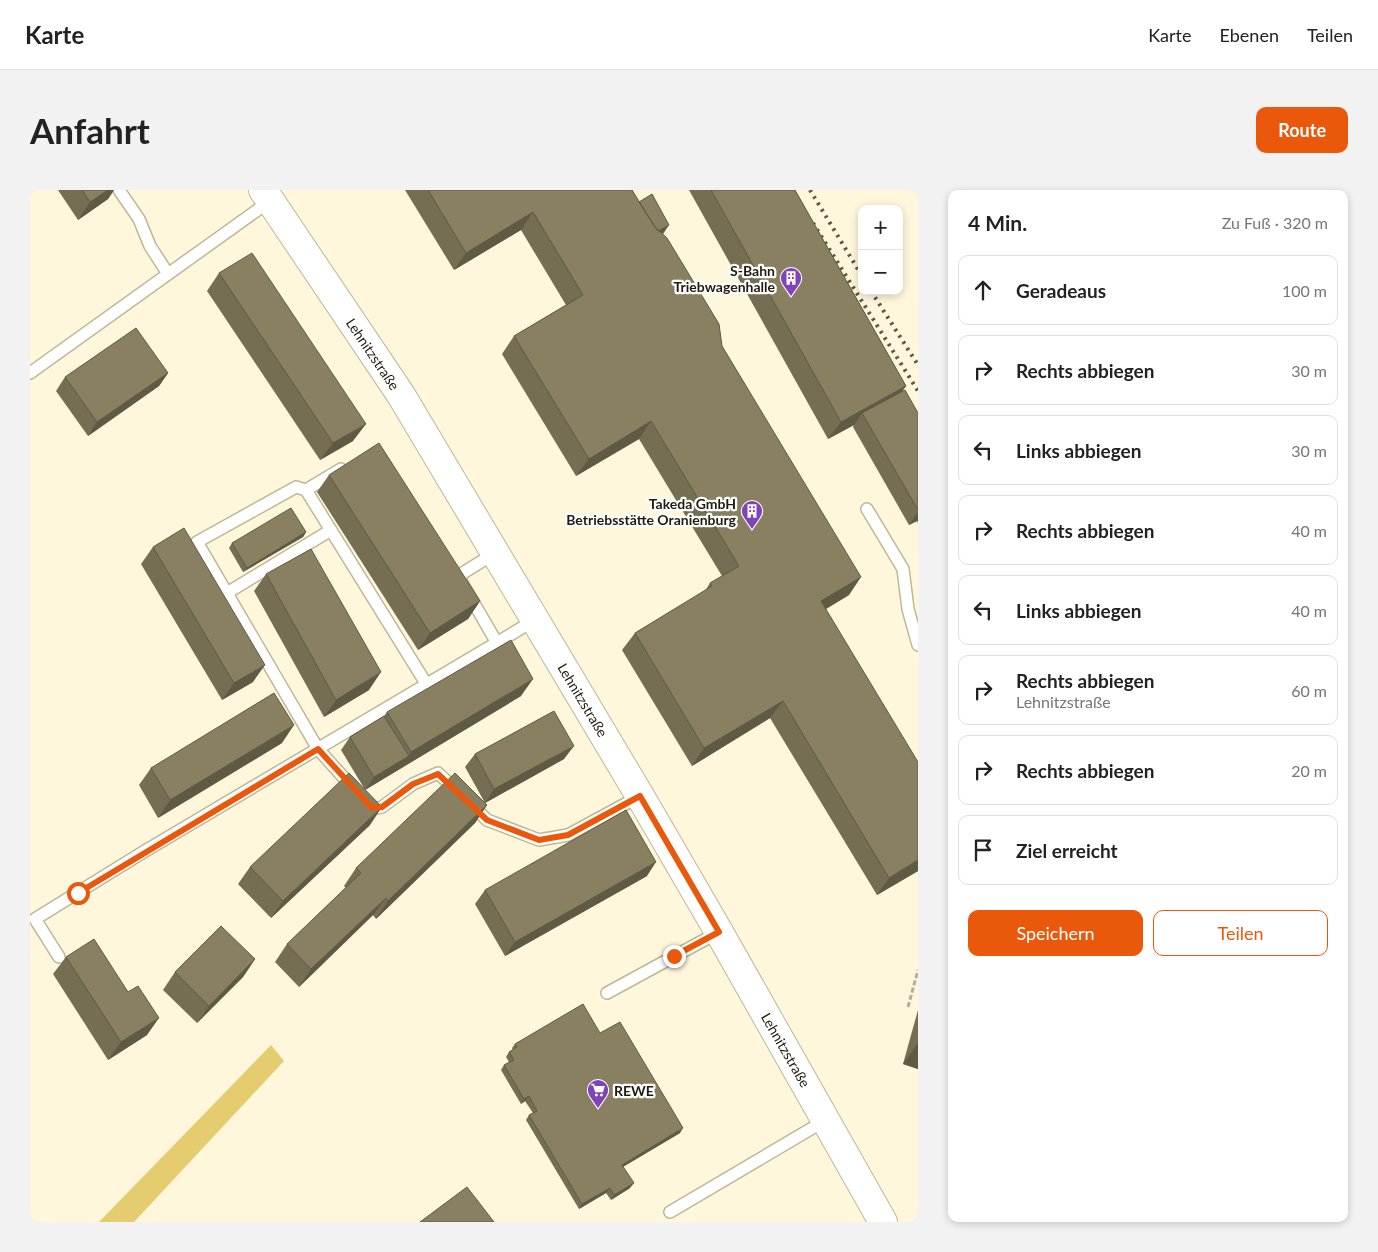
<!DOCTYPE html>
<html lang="de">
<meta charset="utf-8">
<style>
:root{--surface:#fff;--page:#f2f2f2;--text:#222;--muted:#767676;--line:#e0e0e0;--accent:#ea580c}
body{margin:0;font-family:Lato,sans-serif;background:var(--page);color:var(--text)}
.controls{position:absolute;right:15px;top:15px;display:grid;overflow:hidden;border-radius:10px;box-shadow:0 2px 8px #0003}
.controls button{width:45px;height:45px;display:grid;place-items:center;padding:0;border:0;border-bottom:1px solid var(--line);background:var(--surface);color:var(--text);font:25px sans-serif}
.stop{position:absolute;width:15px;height:15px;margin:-11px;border:4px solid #ea580c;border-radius:50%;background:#fff}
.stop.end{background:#ea580c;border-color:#fff;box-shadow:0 1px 5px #0008}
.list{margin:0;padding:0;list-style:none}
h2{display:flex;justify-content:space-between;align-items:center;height:65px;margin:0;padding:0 20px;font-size:21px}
h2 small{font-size:16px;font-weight:400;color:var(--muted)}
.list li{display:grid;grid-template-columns:32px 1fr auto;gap:15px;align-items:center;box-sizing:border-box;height:70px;margin:0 10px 10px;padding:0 10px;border:1px solid var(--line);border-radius:10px}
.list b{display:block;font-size:19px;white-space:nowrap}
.list p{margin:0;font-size:16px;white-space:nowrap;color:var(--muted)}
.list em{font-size:16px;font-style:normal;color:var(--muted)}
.actions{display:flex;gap:10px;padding:15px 20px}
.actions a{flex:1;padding:11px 0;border:1px solid var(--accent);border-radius:10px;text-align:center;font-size:18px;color:var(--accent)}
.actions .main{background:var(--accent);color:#fff}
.icon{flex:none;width:28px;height:28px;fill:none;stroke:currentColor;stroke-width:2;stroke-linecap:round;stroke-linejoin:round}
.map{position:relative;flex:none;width:888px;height:1032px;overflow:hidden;border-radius:10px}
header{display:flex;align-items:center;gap:30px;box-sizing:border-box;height:70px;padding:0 25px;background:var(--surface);border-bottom:1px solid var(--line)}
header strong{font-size:24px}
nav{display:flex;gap:28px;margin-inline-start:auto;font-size:18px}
.intro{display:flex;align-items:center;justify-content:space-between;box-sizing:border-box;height:120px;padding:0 30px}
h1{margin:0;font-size:35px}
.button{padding:12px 22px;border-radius:10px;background:var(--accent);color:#fff;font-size:18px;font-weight:700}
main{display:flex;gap:30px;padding:0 30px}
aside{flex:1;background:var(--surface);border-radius:10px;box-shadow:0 2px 8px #0003}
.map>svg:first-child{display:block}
.water{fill:#e5cc6f}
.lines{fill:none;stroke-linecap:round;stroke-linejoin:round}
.service-casing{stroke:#bfb796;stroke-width:14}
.secondary-casing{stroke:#bfb796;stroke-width:30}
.path{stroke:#b4ae98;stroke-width:3;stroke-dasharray:5 2.5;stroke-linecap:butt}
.service{stroke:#fff;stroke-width:11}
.secondary{stroke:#fff;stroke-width:28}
.rail{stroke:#5c5847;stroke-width:4;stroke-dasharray:2.5 5;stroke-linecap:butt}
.wall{fill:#756e53}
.shaded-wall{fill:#5f5a44}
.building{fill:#888061;stroke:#5f5a44}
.route{stroke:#ea580c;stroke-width:6}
.labels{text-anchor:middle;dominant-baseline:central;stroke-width:4.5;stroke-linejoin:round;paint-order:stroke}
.poi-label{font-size:14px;font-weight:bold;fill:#1f1c0f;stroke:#fff;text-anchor:end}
.street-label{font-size:14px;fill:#1f1c0f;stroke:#fff}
</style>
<header>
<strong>Karte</strong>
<nav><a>Karte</a><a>Ebenen</a><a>Teilen</a></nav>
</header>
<div class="intro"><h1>Anfahrt</h1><a class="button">Route</a></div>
<main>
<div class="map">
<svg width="888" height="1032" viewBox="0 0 888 1032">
<rect width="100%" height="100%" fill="#fef7dc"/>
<path class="water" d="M241 855 254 871 104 1032H69Z"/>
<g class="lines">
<g class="service-casing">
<path id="service" d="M89 0 109 29 120 56 138 84
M0 183 240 11
M276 300 311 279
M837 319 873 379 878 419 888 455
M465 363 428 386 467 453
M197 403 301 340
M323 598 288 559 167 352 266 297 276 300 397 495
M440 613 457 630 509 650 538 645 610 606
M339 615 342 619 352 617 383 594 408 583 427 601
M29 767 5 729 115 661 505 430
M577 803 689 742
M640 1022 796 930"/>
</g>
<g class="secondary-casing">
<path id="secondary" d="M233 0 371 205 610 606 689 742 853 1032"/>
</g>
<path class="path" d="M878 817 888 780"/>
<use href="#service" class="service"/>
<use href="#secondary" class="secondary"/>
<path class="rail" d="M780 0 832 86
M783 33 888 201
M841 101 888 175"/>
</g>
<path class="wall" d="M28 0H84L78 9 48 30Z
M375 0H602L609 12 632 44 692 156 819 405 796 419 888 681 847 705 740 528 662 576 592 460 605 443 675 401 680 393 692 386 609 249 546 286 472 164 484 146 536 115 491 40 424 80Z
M659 0H765L876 196 871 202 888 223V333L887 331 879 335 823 237 824 235 798 249Z
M189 83 323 251 290 270 177 101Z
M138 183 129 196 58 246 26 201 35 187Z
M299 285 450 411 438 429 388 460 287 302Z
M276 342 273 347 213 382 199 358 202 353Z
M123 357 223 492 192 510 111 374Z
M236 384 339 500 294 527 224 401Z
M491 506 335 600 340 635 241 728 208 694 220 677 334 598 311 560 320 547 354 526 357 522Z
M252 553 128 628 109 595 121 578Z
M445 564 534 569 455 613 435 577Z
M457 615 445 633 346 729 343 725 269 797 245 772 257 754 316 698 314 696 326 678Z
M617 686 475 766 445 714 455 700Z
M36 767 117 845 78 870 23 784Z
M225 769 213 787 167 833 133 800 145 782Z
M888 820V879L873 874Z
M570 843 650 943 593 977 600 998 581 1010 576 1003 549 1019 496 930 499 925 503 923 495 911 491 914 471 880 474 875 479 872 476 867 479 862 483 860 482 858 485 854Z"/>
<path class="shaded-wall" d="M78 0H84L78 9 48 30 60 12Z
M503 22 491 40 424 80 436 63Z
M639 35 633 44 619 46Z
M138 183 129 196 58 246 67 232Z
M876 196 864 213 832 223 824 235 798 249 811 232Z
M621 231 609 249 546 286 559 269Z
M336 234 323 251 290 270 303 253Z
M888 322V329L887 331 879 335Z
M276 342 273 347 213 382 217 378Z
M831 387 819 405 779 429 791 411Z
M450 411 438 429 388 460 400 443Z
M235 475 223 492 192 510 204 493Z
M351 482 339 500 294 527 306 510Z
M503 489 491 506 335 600 344 587 379 566 381 562Z
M753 511 740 528 662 576 674 558Z
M264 535 252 553 128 628 140 610Z
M544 556 534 569 455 613 464 599Z
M457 615 445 633 346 729 358 711Z
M352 617 340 635 241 728 253 711Z
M888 670V681L847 705 859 688Z
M626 672 617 686 475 766 485 752Z
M356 708 343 725 269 797 281 779Z
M225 769 213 787 167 833 179 816Z
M129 828 117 845 78 870 91 852Z
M888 853V879L873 874Z
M499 906 495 911 491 914 494 909Z
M653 938 650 943 589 979 592 975Z
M604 993 600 998 581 1010 584 1005Z
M580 998 576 1003 549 1019 552 1014Z"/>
<path class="building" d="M52 0H78L60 12Z
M398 0H602L625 37 637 48 689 134 692 156 831 387 791 411 888 572V670L859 688 753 511 674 558 605 443 682 396 680 393 709 376 621 231 559 269 484 146 553 105 503 22 436 63Z
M681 0H765L876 196 811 232Z
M622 4 639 35 628 41 625 37 609 12Z
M222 63 336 234 303 253 189 83Z
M106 138 138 183 67 232 35 187Z
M875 200 888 223V320L832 223Z
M349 253 450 411 400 443 299 285Z
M261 318 276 342 217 378 202 353Z
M154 338 235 475 204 493 123 357Z
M281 359 351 482 306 510 236 384Z
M481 450 503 489 381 562 357 522Z
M244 503 264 535 140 610 121 578Z
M524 521 544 556 464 599 445 564Z
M354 526 379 566 344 587 320 547Z
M319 583 352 617 253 711 220 677Z
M425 583 457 615 358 711 356 708 281 779 257 754 331 683 326 678Z
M596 620 626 672 485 752 455 700Z
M191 736 225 769 179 816 145 782Z
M64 749 98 802 108 796 129 828 91 852 36 767Z
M553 814 570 843 590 832 653 938 592 975 604 993 584 1005 580 998 552 1014 499 925 507 921 499 906 494 909 474 875 484 870 479 862 487 857 485 854Z
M437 997 464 1032H390Z"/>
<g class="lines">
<path class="route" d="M48 703 288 559 342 618 352 617 383 594 408 584 457 630 509 650 538 645 610 606 689 742 644 766"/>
</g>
<defs>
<g id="building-pin" transform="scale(1.125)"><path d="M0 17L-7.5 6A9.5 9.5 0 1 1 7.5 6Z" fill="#8143b9" stroke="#fff"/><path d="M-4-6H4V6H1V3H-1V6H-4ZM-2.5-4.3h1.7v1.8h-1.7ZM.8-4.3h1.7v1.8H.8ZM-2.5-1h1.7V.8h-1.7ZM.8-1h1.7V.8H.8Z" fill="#fff"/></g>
<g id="supermarket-pin" transform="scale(1.125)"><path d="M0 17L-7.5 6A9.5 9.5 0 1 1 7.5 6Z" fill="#8143b9" stroke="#fff"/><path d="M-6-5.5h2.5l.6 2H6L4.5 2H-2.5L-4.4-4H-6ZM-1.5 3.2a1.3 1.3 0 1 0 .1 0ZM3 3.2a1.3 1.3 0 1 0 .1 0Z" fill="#fff"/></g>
</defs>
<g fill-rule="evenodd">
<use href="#building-pin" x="761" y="88"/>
<use href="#building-pin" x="722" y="321"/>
<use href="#supermarket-pin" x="568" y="900"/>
</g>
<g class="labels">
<g class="poi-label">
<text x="745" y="80">S-Bahn<tspan x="745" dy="16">Triebwagenhalle</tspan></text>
<text x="706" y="313">Takeda GmbH<tspan x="706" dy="16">Betriebsstätte Oranienburg</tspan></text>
<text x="584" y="900" text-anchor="start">REWE</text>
</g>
<g class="street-label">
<text transform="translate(343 164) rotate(56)">Lehnitzstraße</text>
<text transform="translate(553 510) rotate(59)">Lehnitzstraße</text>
<text transform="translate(756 860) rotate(60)">Lehnitzstraße</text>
</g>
</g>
</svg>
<div class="controls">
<button>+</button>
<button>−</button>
</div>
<div class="stop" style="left:48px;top:703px"></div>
<div class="stop end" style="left:644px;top:766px"></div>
</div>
<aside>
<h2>4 Min.<small>Zu Fuß · 320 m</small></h2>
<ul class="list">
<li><svg class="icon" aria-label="ahead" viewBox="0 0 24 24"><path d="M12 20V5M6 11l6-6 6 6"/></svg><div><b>Geradeaus</b></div><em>100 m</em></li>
<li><svg class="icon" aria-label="right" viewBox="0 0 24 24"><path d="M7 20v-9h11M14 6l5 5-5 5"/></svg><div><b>Rechts abbiegen</b></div><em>30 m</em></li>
<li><svg class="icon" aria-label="left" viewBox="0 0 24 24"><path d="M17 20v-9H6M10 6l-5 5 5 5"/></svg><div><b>Links abbiegen</b></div><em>30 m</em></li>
<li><svg class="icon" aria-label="right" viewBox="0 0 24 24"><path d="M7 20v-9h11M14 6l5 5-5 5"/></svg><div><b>Rechts abbiegen</b></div><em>40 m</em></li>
<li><svg class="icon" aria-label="left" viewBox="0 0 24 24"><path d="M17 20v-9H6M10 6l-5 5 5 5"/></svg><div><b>Links abbiegen</b></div><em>40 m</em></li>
<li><svg class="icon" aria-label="right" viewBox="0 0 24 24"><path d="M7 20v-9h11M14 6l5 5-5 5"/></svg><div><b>Rechts abbiegen</b><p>Lehnitzstraße</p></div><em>60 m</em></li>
<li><svg class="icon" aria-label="right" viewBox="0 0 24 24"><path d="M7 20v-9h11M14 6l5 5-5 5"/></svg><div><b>Rechts abbiegen</b></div><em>20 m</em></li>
<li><svg class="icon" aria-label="arrive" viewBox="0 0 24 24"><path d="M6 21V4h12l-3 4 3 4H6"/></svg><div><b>Ziel erreicht</b></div></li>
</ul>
<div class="actions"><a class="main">Speichern</a><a>Teilen</a></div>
</aside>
</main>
